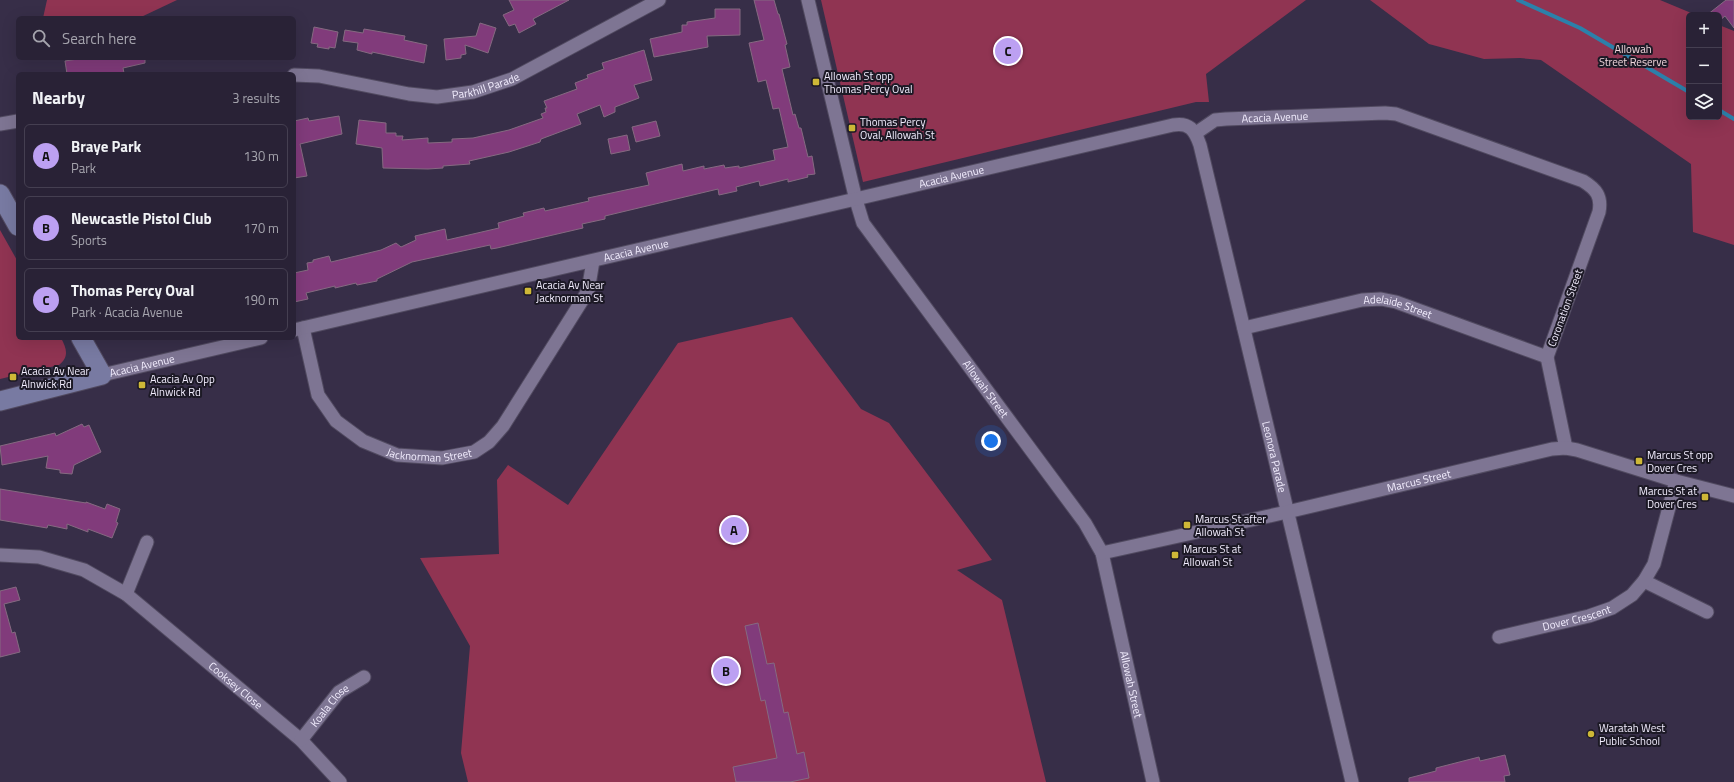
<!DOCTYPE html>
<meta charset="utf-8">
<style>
:root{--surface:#292236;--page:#352f42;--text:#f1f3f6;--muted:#a5a4ad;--line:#453f51;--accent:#bca0f2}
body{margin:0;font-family:"Titillium Web",sans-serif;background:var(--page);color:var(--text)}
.controls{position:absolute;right:12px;top:12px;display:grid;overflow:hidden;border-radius:6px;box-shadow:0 4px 16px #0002}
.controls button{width:36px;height:36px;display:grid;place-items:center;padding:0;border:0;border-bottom:1px solid var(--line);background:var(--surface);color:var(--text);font:20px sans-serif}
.you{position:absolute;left:991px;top:441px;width:14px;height:14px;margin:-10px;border:3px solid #fff;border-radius:50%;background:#1a73e8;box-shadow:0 0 0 6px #1a73e833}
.badge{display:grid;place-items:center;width:26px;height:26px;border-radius:50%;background:var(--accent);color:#111;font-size:13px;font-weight:700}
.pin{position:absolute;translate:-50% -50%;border:2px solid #fff;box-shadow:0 1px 4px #0006}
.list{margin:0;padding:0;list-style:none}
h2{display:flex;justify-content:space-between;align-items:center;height:52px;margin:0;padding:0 16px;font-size:17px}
h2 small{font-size:13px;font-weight:400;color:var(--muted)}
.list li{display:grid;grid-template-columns:26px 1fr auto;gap:12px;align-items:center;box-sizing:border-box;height:64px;margin:0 8px 8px;padding:0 8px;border:1px solid var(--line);border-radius:6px}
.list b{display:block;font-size:15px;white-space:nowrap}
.list p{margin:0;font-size:13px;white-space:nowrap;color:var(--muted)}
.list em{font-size:13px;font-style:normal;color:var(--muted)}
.icon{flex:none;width:22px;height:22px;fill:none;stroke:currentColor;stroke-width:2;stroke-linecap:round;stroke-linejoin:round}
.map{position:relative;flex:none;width:1734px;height:782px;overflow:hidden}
.search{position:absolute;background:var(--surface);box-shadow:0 4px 16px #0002;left:16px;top:16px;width:280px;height:44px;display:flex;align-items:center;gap:10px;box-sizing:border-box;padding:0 14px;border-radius:6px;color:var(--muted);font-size:15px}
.panel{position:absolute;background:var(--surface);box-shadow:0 4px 16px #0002;left:16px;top:72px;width:280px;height:268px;border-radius:6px}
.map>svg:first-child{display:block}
.green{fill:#903452}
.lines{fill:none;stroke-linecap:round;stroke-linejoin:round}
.stream{stroke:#2c80aa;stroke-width:4}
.building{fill:#813b7b;stroke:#856a81}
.street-casing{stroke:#514a60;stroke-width:15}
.secondary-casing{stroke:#514a60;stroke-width:21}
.street{stroke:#7e7593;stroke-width:13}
.secondary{stroke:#787aa2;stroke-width:19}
.poi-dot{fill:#ceb837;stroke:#1c1925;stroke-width:1.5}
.labels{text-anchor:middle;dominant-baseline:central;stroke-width:4;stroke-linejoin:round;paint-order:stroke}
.park-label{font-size:11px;fill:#f2d7dd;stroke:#1c1925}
.poi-label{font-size:11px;fill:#f2edfe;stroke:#1c1925;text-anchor:start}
.street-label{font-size:11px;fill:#f2edfe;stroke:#1c1925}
</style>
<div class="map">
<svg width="1734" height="782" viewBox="0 0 1734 782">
<rect width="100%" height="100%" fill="#372e48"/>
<path class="green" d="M47 0H177L139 18H43Z
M821 0H1306L1206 74 1209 102H1196L863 182Z
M1370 0H1660L1696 15H1689V117H1719V25L1734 31V245L1693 232 1691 164 1541 60 1520 58 1484 59 1429 44Z
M0 230 18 262V338H61C67 349 69 357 59 365L0 379Z
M792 317 861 409 889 423 992 560 957 570 1002 600 1046 782H468L461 753 470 646 420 558 499 554 497 480 508 465 568 505 678 343Z"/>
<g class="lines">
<path class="stream" d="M1518 0 1580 28 1689 92
M1719 110 1734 119"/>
</g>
<path class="building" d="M509 0H569L533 19 536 24 519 33 515 24 509 26 503 15 514 10Z
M754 0H774L778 14H779L787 44 785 45 790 67 782 69 793 115 795 114 799 128H801L808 157 812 156 815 174 807 175 808 177 788 182V179L760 186 759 181 736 187 737 191 719 195 718 189 605 216V219L582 224 583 228 497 248 491 249 490 245 412 262 377 279V281L357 285 356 283 335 288V286L306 293 308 299 294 302V273L308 270 307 263 313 262V260L329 256 331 262 381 250 396 243 401 247 416 240 415 236 445 229 447 240 499 228 498 223 524 216 523 213 544 208 545 211 589 201 588 198 649 185 646 173 682 164 683 171 704 166V169L724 165 725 168 739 166V168L775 160 773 150 788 147 779 108 773 109 766 80 758 82 749 43 764 40Z
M1726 0H1734V28L1725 16 1719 21V15H1707Z
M715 9H740V35L707 36 708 47 654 57 650 39 682 32V25H687V22L715 18Z
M480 23 496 28 488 53 465 45 466 54 461 55V58L446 60 444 39 476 36Z
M314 27 338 32 335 48 329 47V49L317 47 318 44 311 43Z
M364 29 405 36 404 40 427 45 424 63 372 52V54L357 50 358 43 343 41 345 30 363 33Z
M644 50 652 80 634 85 639 98 615 107V112L604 117 600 105 577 114 581 124 541 139 540 142 509 152 469 161 470 164 443 166V168L428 169 383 168 382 148 356 144 359 120 386 123V133H396V136H403L402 140 428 138V143L452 142V139L473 138 509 130 543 118 541 114 546 112 545 108H547L544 101 577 89 575 83 588 78 587 75 604 69 602 63Z
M84 58H145V63L123 68 124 73 117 74H67L65 61Z
M339 116 342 134 300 144 307 176 294 178V121L308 118 309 121Z
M656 121 660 136 636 142 632 127Z
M627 135 630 150 611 154 608 139Z
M82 424 84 427 89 425 101 452 74 465 72 474 60 473V470L46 468 48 456 2 465 0 446 55 433 56 436Z
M0 489 86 503V502L105 509 107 504 120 509 116 522 118 523 112 538 88 529V532L67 524V529L48 525 47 528 0 520Z
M16 587 20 600 4 604 12 633 15 632 20 652 0 657V591Z
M758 623 767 664 774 663 784 713 788 712 797 754 804 752 809 778 790 782H736L733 767 777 758 765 700 761 701 745 626Z
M1505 755 1510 775 1504 776 1505 782H1409V778L1436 771V768L1479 757 1480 761Z"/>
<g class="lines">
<g class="street-casing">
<g id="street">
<path id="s1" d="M808 0 856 200 863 223 1085 523 1102 553 1153 782"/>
<path id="s2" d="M294 75 319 76 409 94 437 97 473 92 512 79 659 0"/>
<path d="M0 124 18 121"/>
<path id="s3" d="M1196 133 1215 120 1226 119 1385 113 1396 114 1583 181C1596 189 1602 196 1599 212L1547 357 1566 448"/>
<path id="s4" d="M303 328 318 395 336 421 363 441 397 455 442 458 474 452 489 442 503 426 588 291 593 261"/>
<path id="s5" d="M1244 328 1362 300 1381 299 1396 302 1547 357"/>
<path id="s6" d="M294 330 1173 125C1189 122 1195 130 1200 145L1352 782"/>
<path id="s7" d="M102 375 261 338"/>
<path id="s8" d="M1102 553 1287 512 1552 449 1566 448 1577 450 1676 481 1734 496"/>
<path id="s9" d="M0 555 39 557 84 570 126 594 301 740 340 782"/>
<path d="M1644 581 1707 612"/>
<path d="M126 594 147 542"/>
<path id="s10" d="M1499 637 1589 616 1612 608 1632 595 1644 581 1654 564 1676 481"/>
<path id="s11" d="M301 740 339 692 364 677"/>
</g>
</g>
<g class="secondary-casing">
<path id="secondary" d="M0 194 18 226
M0 401 102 375 81 338"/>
</g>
<use href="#street" class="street"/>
<use href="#secondary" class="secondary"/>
</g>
<g class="poi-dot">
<rect x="812" y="78" width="8" height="8" rx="2"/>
<rect x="848" y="124" width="8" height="8" rx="2"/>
<rect x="524" y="287" width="8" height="8" rx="2"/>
<rect x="9" y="373" width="8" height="8" rx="2"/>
<rect x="138" y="381" width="8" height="8" rx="2"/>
<rect x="1635" y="457" width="8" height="8" rx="2"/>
<rect x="1701" y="493" width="8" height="8" rx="2"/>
<rect x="1183" y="521" width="8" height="8" rx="2"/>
<rect x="1171" y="551" width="8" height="8" rx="2"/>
<circle cx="1591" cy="734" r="4"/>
</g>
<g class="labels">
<g class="park-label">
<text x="1633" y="49">Allowah<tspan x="1633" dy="13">Street Reserve</tspan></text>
</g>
<g class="poi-label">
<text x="824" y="76">Allowah St opp<tspan x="824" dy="13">Thomas Percy Oval</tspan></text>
<text x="860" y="122">Thomas Percy<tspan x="860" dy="13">Oval, Allowah St</tspan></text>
<text x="536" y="285">Acacia Av Near<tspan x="536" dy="13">Jacknorman St</tspan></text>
<text x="21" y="371">Acacia Av Near<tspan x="21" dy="13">Alnwick Rd</tspan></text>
<text x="150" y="379">Acacia Av Opp<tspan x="150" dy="13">Alnwick Rd</tspan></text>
<text x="1647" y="455">Marcus St opp<tspan x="1647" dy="13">Dover Cres</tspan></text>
<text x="1697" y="491" text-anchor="end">Marcus St at<tspan x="1697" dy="13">Dover Cres</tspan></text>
<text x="1195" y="519">Marcus St after<tspan x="1195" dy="13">Allowah St</tspan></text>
<text x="1183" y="549">Marcus St at<tspan x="1183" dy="13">Allowah St</tspan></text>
<text x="1599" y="728">Waratah West<tspan x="1599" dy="13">Public School</tspan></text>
</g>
<g class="street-label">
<text stroke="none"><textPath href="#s2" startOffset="195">Parkhill Parade</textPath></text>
<text stroke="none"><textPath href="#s3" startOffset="83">Acacia Avenue</textPath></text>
<text stroke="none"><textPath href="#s6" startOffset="675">Acacia Avenue</textPath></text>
<text stroke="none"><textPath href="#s6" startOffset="351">Acacia Avenue</textPath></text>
<text transform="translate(1565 308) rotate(-70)">Coronation Street</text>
<text stroke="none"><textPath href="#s5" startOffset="158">Adelaide Street</textPath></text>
<text stroke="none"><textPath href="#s7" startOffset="41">Acacia Avenue</textPath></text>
<text stroke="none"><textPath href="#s1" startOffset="436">Allowah Street</textPath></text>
<text stroke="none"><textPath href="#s4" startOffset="203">Jacknorman Street</textPath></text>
<text stroke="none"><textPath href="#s6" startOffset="1261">Leonora Parade</textPath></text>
<text stroke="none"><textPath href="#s8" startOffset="325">Marcus Street</textPath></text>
<text stroke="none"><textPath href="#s10" startOffset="80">Dover Crescent</textPath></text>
<text stroke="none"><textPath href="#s1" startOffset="772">Allowah Street</textPath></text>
<text stroke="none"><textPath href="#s9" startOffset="277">Cooksey Close</textPath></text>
<text stroke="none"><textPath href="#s11" startOffset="45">Koala Close</textPath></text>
</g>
</g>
</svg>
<div class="controls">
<button>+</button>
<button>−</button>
<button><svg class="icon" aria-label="layers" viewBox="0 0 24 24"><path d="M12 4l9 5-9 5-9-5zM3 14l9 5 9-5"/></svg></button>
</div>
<div class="you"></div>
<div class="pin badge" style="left:734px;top:530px">A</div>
<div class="pin badge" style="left:726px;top:671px">B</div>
<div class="pin badge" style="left:1008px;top:51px">C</div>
<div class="search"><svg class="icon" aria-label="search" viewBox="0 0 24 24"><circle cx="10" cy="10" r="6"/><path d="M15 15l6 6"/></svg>Search here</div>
<section class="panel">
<h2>Nearby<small>3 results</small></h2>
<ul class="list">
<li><span class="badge">A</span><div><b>Braye Park</b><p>Park</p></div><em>130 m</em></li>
<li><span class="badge">B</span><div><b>Newcastle Pistol Club</b><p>Sports</p></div><em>170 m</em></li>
<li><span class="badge">C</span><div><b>Thomas Percy Oval</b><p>Park · Acacia Avenue</p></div><em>190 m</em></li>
</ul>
</section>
</div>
